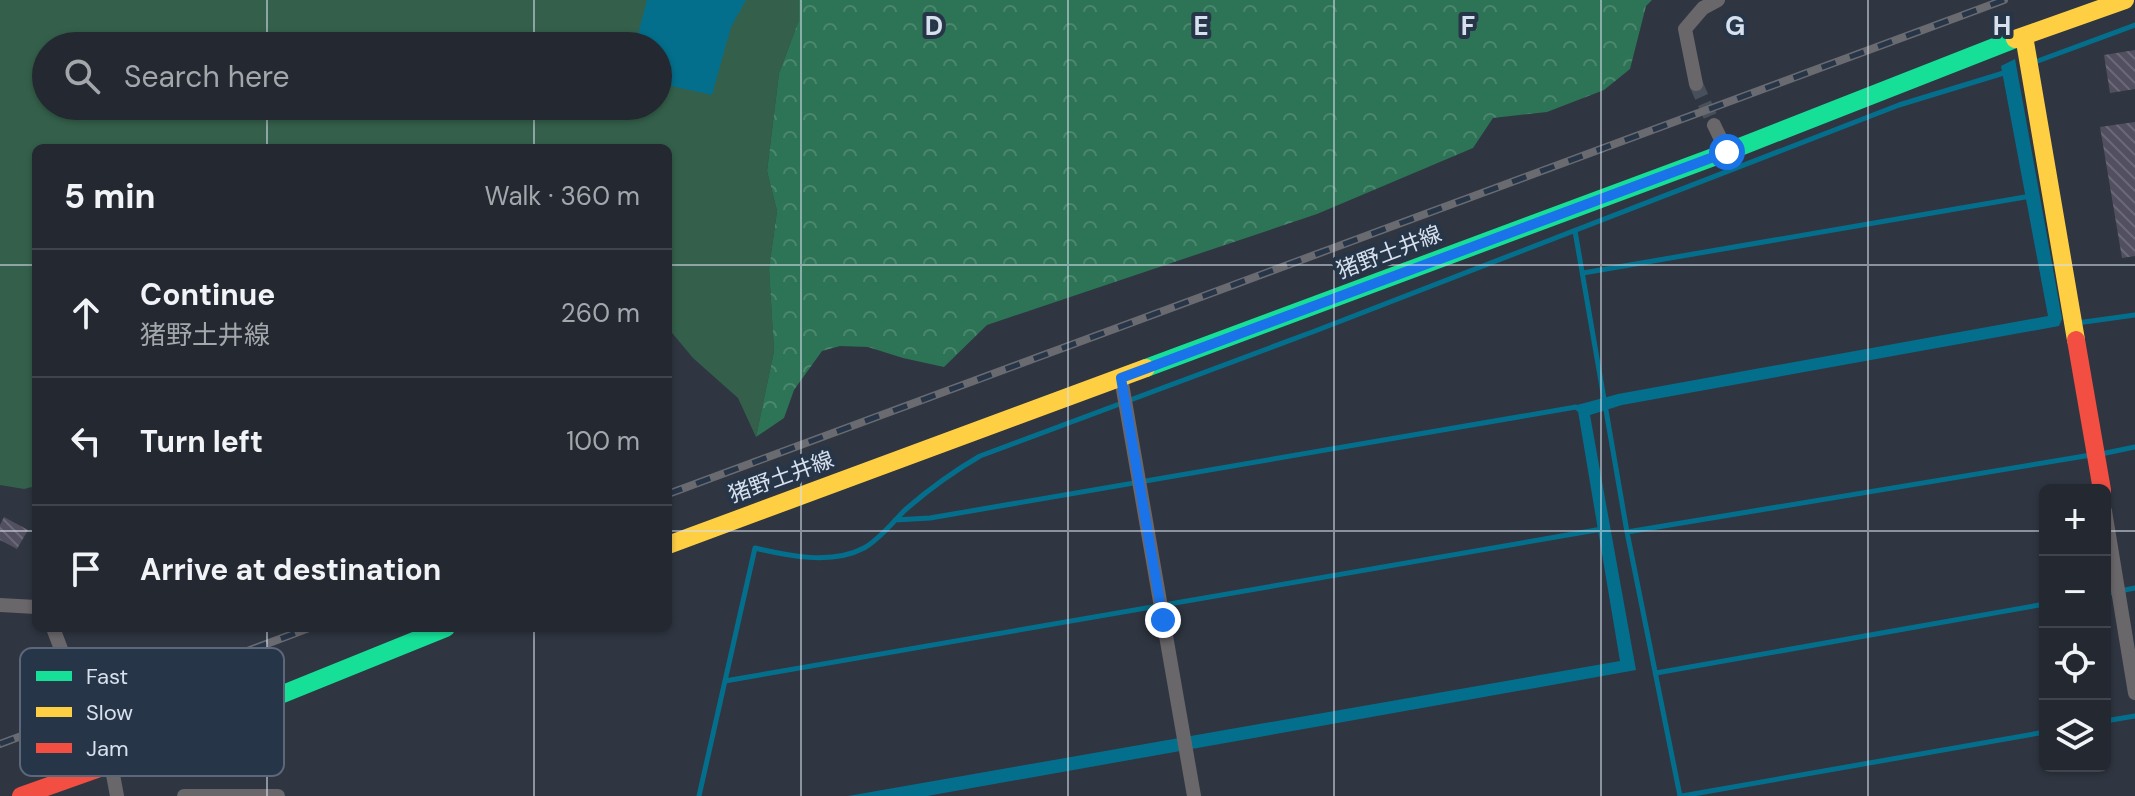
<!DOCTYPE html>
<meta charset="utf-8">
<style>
:root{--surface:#232831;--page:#2f343d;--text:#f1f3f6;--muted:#a3a6ab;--line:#40444d}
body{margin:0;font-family:"DM Sans","Noto Sans JP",sans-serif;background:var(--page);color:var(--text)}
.controls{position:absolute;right:24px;bottom:24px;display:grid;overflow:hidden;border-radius:12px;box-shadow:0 2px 6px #0004}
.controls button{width:72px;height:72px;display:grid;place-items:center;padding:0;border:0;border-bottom:2px solid var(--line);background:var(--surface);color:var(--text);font:40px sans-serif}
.stop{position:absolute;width:24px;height:24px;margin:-18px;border:6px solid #1a73e8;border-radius:50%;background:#fff}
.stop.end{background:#1a73e8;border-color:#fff;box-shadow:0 2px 8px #0008}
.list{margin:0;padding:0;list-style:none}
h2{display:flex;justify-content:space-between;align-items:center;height:104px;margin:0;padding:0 32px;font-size:34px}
h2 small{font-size:26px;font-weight:400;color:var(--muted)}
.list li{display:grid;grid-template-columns:52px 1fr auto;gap:24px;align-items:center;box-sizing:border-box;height:128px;padding:0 32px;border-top:2px solid var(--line)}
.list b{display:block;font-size:30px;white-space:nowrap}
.list p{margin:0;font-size:26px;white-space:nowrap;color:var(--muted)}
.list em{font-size:26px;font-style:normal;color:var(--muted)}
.icon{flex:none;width:44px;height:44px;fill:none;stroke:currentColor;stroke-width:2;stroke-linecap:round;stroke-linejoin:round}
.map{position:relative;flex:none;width:2135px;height:796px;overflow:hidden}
.search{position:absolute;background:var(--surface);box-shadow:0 2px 6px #0004;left:32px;top:32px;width:640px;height:88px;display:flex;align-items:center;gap:20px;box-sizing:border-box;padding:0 28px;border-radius:44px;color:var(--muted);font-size:30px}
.panel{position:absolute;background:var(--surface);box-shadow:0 2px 6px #0004;left:32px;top:144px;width:640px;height:488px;border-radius:12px}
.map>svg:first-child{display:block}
.green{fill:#34604b;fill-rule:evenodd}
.forest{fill:url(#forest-crowns)}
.water{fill:#046f8c}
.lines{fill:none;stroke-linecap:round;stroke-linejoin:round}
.stream{stroke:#046f8c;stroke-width:5}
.building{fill:url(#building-back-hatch)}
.street-tunnel{stroke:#48505b;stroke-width:14;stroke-dasharray:14 7;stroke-linecap:butt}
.street{stroke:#6a676a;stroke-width:14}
.fast{stroke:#16e098;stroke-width:18}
.slow{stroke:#ffcf43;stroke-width:18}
.jam{stroke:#f24e42;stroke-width:18}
.rail-casing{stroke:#6a6b70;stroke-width:8}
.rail{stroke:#273549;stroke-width:5;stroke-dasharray:15;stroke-linecap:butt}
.route{stroke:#1a73e8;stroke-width:10}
.grid{fill:none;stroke:#d7e0ed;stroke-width:2;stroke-opacity:0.55}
.labels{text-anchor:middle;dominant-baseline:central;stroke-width:8;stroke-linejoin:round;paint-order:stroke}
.street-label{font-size:22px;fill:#d7e0ed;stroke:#273549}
.key{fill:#273549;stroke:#5c687a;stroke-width:2}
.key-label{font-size:22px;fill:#d7e0ed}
.grid-label{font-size:26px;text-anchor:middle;font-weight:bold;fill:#d7e0ed;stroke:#273549;stroke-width:8;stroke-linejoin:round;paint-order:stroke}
</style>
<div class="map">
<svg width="2135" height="796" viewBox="0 0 2135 796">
<defs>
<pattern id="forest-crowns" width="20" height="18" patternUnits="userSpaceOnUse" patternTransform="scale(2)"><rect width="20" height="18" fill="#2d7355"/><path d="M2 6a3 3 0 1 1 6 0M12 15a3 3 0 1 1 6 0" fill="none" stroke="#4b876e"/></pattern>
<pattern id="building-back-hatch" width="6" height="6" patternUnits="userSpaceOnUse" patternTransform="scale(2)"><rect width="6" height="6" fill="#525060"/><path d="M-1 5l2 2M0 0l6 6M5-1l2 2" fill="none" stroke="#6a6977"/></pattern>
</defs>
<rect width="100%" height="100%" fill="#2f3641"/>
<path class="green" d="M0 0H799V20L779 73 767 171 777 211 769 269 774 351 756 437 738 398 693 358 668 328V148H36V486L24 489 0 485ZM46 46H658V106H46Z"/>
<path class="forest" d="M799 0H1652L1646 6 1630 69 1604 90 1547 112 1493 118 1473 148 1317 214 987 325 944 367 903 358 868 347 840 346 822 351 794 390 784 418 756 437 774 351 769 269 777 211 767 171 779 73 799 20Z"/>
<path class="water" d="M647 0H746L731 27 712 95 658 83V46H635Z
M2015 59 2062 319 2059 326 1622 405 1590 415 1636 670 927 796H848L1620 661 1577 405 1618 394 2048 316 2001 66Z"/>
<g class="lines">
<path class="stream" d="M2035 62 2135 25
M1575 231 1627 532 1680 796
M1583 273 2031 196
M2077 323 2135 315
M2101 454 2135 447
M895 520 930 518 1576 407 1581 411
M1627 532 2091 455
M2105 594 2135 588
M1656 673 2045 604
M725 681 1602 529
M2105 721 2135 716
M699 796 755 548C788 556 832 565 864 548 879 540 893 522 905 510 928 490 954 471 980 456L1315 331 1899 105 2007 72
M1682 796 2045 732"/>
</g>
<path class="building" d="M2135 50V89L2110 93 2104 55Z
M2135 122V256L2122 258 2100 127Z
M4 517 28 530 17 549 0 540V525Z"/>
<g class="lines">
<path class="street-tunnel" d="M1696 84 1714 125
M69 670 100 734"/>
<path class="street" d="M1696 84 1685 29 1703 8 1718 0
M1714 125 1727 152
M1121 378 1194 796
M2105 511 2135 693
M0 605 36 607
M53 628 69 670
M100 734 111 764 117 796
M184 796H278"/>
<path class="fast" d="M1146 368 1727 152 2015 39
M263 702 446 628"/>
<path class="slow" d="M2024 36 2076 340
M2015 39 2125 0
M668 545 1146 368"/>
<path class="jam" d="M2076 340 2102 490
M21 796 111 764 263 702"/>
<g class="rail-casing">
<path id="rail" d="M668 494 2004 0
M0 744 309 628"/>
</g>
<use href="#rail" class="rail"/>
</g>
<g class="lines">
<path class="route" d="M1163 620 1121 378 1727 152"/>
</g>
<path class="grid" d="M267 0V46M534 0V46M801 0V796M1068 0V796M1334 0V796M1601 0V796M1868 0V796M267 106V148M534 106V148M0 265H36M668 265H2135M0 531H36M668 531H2045M2105 531H2135M267 628V796M534 628V796"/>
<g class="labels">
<g class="street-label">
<text transform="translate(1389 252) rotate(-21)">猪野土井線</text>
<text transform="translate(781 477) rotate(-20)">猪野土井線</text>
</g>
</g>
<rect x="20" y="648" width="264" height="128" rx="12" class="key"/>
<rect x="36" y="671" width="36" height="10" fill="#16e098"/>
<rect x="36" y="707" width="36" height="10" fill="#ffcf43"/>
<rect x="36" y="743" width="36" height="10" fill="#f24e42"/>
<g class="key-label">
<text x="86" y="684">Fast</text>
<text x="86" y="720">Slow</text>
<text x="86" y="756">Jam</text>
</g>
<g class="grid-label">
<text x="934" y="35">D</text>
<text x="1201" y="35">E</text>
<text x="1468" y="35">F</text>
<text x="1735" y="35">G</text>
<text x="2002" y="35">H</text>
</g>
</svg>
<div class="controls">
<button>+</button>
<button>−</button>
<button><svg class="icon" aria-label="locate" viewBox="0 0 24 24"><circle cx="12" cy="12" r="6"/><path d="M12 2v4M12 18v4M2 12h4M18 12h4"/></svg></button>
<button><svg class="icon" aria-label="layers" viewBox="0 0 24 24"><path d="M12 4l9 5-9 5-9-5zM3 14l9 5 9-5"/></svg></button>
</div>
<div class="stop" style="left:1727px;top:152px"></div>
<div class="stop end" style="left:1163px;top:620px"></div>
<div class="search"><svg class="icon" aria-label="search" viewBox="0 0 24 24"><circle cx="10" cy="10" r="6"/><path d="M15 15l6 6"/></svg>Search here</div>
<section class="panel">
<h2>5 min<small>Walk · 360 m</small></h2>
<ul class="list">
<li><svg class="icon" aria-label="ahead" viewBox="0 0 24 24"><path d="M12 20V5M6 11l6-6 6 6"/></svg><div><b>Continue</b><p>猪野土井線</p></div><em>260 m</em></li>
<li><svg class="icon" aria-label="left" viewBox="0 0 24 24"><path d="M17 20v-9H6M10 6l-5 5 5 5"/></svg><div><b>Turn left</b></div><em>100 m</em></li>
<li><svg class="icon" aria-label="arrive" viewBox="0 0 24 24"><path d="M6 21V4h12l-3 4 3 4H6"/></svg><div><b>Arrive at destination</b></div></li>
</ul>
</section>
</div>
